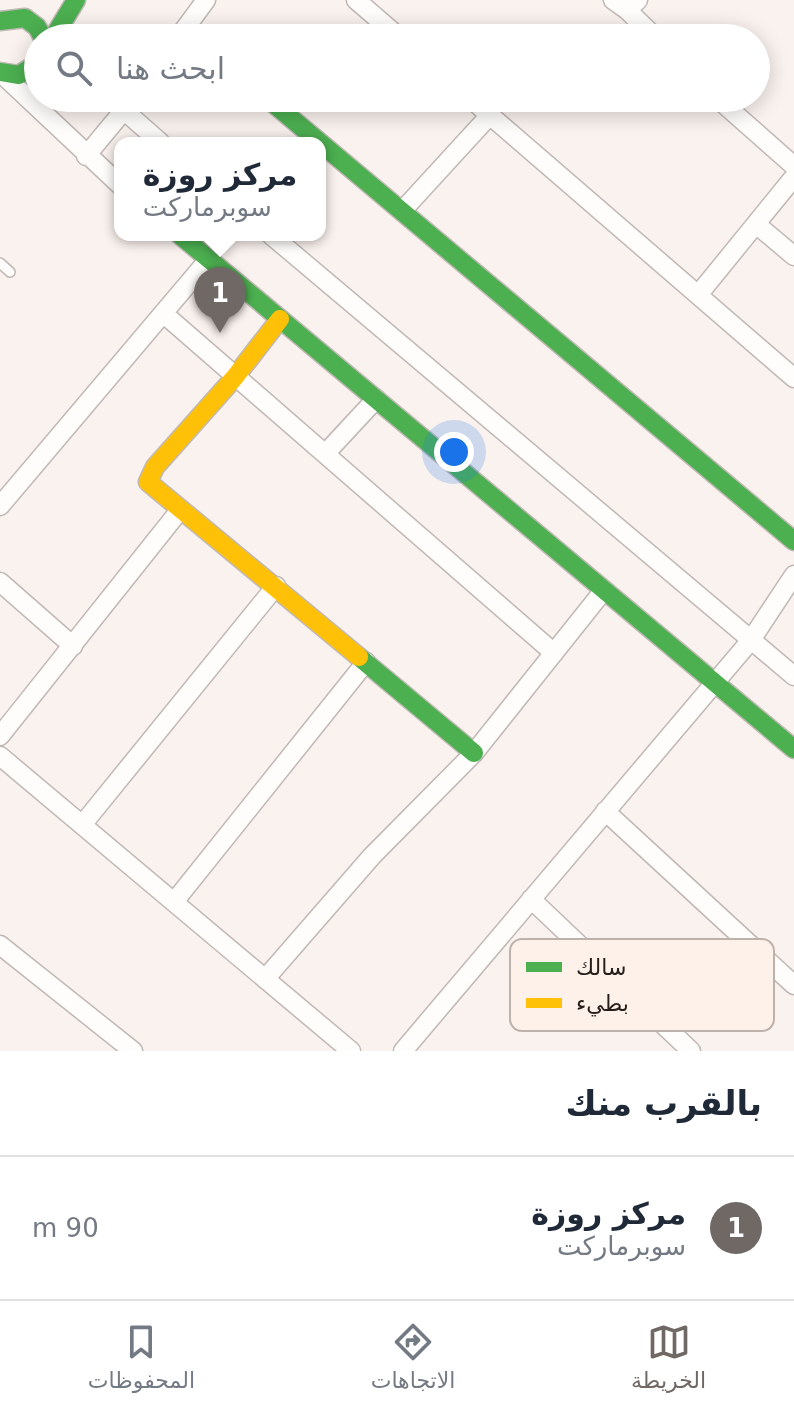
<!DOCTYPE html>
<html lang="ar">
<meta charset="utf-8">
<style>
:root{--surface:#fff;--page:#f6f6f7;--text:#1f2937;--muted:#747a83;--line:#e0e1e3;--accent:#706864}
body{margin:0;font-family:"DejaVu Sans",Cairo,sans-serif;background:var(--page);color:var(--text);direction:rtl}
.you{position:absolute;left:454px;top:452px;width:28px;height:28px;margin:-20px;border:6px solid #fff;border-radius:50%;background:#1a73e8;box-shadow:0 0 0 12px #1a73e833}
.badge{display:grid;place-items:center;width:52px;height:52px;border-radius:50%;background:var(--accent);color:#fff;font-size:26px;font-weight:700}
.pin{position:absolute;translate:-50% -66px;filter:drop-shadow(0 2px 4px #0008)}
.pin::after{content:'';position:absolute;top:42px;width:28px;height:24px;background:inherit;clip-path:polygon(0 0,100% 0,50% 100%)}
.popup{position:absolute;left:114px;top:137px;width:212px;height:104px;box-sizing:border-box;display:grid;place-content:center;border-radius:16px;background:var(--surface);filter:drop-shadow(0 2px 6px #0005);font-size:26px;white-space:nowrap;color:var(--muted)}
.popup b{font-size:30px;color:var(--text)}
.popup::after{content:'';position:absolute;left:50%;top:100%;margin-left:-16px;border:16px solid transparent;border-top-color:var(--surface)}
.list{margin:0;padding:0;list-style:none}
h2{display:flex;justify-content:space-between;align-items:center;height:104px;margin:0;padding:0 32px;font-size:34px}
h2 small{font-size:26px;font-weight:400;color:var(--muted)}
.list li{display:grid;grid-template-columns:52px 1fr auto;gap:24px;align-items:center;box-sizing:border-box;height:144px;padding:0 32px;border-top:2px solid var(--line)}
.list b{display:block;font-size:30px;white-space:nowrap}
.list p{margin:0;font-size:26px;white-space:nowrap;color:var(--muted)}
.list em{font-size:26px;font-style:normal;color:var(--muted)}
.icon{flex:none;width:44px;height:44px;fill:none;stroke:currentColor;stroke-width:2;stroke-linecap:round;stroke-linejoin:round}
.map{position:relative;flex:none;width:794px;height:1051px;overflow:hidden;direction:ltr}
.search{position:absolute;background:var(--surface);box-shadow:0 4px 20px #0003;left:24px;right:24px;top:24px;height:88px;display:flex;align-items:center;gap:20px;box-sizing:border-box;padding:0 28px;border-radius:44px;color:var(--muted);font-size:30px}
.sheet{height:248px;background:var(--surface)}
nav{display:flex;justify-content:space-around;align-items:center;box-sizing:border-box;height:112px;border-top:2px solid var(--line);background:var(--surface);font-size:22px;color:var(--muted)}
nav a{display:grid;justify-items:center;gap:4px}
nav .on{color:var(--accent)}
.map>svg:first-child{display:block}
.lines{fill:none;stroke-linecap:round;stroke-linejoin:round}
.lane-casing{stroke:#c0b8b4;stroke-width:12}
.street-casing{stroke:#c0b8b4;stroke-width:21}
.fast-casing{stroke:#c0b8b4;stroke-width:21}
.slow-casing{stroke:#c0b8b4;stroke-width:21}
.lane{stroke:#fefdfc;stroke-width:9}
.street{stroke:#fefdfc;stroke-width:18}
.fast{stroke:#4caf50;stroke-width:18}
.slow{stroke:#ffc107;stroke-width:18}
.key{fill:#fef1ea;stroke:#bdb1ab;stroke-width:2}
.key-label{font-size:22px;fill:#251d19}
</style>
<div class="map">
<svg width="794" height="1051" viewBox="0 0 794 1051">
<rect width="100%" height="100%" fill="#faf2ee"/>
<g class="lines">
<g class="lane-casing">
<path id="lane" d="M0 263 10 272"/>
</g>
<g class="street-casing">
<path id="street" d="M356 0 400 38
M613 0 627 10 638 0
M627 10 656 38
M178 38 206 0
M2 74 120 185
M110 98 161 143
M470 98 794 378
M717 98 794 166
M86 156 134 98
M402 211 490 115
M756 224 794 256
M271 235 794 676
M698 295 794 177
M164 314 554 653
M325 454 376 399
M0 506 209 259
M0 582 73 646
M0 736 180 510
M0 756 351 1051
M605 811 794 985
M82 825 276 586
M531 899 691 1051
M174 902 366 662
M0 945 133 1051
M265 979 372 856 474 753 604 590
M403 1051 751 640 794 575"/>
</g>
<g class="fast-casing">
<path id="fast" d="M0 21 25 18 37 27 43 38
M53 38 76 0
M0 72 19 75 38 63
M267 98 794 541
M180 235 794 749
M359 657 474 753"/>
</g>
<g class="slow-casing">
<path id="slow" d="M280 319 235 377 155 467 148 482 359 657"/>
</g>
<use href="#lane" class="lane"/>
<use href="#street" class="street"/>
<use href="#fast" class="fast"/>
<use href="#slow" class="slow"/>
</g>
<rect x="510" y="939" width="264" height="92" rx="12" class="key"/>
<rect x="526" y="962" width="36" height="10" fill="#4caf50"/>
<rect x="526" y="998" width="36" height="10" fill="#ffc107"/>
<g class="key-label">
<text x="576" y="975">سالك</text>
<text x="576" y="1011">بطيء</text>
</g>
</svg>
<div class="you"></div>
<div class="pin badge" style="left:220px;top:333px">1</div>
<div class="popup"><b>مركز روزة</b>سوبرماركت</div>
<div class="search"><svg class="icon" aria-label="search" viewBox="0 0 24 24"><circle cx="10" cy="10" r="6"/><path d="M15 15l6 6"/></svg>ابحث هنا</div>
</div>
<section class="sheet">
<h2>بالقرب منك<small></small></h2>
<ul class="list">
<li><span class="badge">1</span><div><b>مركز روزة</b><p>سوبرماركت</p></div><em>90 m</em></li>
</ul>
</section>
<nav>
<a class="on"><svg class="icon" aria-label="map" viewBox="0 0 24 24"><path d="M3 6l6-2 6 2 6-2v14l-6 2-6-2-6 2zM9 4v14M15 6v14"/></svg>الخريطة</a>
<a><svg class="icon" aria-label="directions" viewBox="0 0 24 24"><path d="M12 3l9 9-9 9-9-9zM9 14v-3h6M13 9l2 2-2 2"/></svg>الاتجاهات</a>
<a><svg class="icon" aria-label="saved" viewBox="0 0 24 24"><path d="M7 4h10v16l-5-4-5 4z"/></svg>المحفوظات</a>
</nav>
